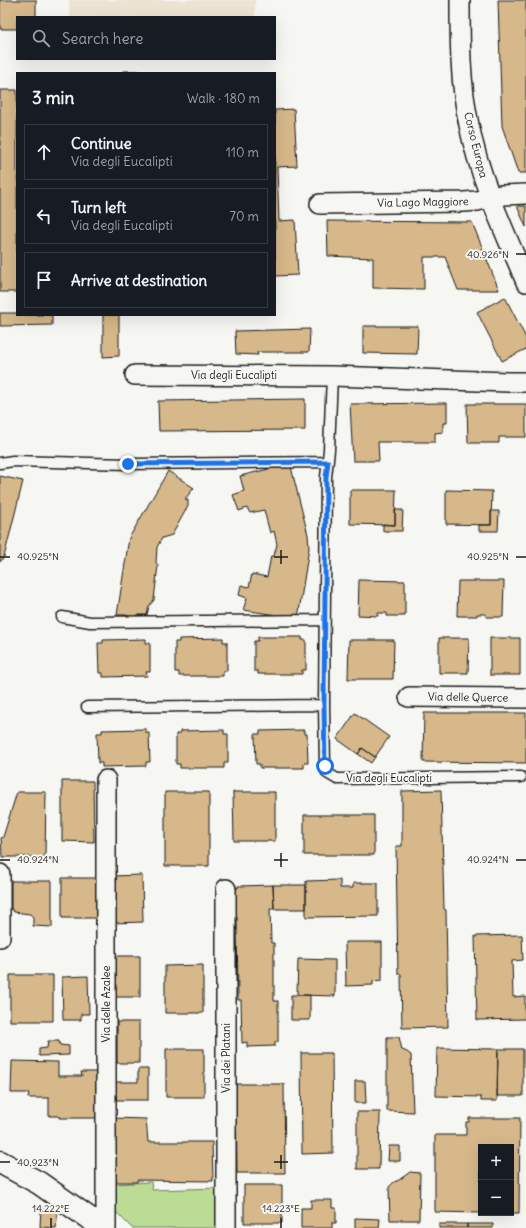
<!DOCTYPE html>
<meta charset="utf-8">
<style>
:root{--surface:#171b24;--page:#20242c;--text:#f1f3f6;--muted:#9ea1a6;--line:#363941}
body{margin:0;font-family:Delius,sans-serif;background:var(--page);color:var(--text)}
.controls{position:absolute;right:12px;bottom:12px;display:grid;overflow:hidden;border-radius:0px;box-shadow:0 4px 16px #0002}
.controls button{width:36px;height:36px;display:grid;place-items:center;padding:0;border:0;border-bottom:1px solid var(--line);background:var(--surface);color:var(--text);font:20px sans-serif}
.stop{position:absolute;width:12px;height:12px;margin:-9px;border:3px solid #1a73e8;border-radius:50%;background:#fff}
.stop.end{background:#1a73e8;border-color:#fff;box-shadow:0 1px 4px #0008}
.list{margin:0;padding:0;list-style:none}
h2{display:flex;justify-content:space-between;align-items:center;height:52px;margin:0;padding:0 16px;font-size:17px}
h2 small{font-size:13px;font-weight:400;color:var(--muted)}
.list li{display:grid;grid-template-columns:26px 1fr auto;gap:12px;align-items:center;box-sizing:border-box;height:56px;margin:0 8px 8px;padding:0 8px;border:1px solid var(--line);border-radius:0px}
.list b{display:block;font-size:15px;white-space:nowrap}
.list p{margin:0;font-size:13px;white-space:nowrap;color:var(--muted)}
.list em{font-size:13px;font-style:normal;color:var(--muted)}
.icon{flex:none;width:22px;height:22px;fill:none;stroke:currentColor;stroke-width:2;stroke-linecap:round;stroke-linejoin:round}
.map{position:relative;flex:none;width:526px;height:1228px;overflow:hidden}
.search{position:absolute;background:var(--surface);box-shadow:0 4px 16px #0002;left:16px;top:16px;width:260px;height:44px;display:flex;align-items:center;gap:10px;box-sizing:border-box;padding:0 14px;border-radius:0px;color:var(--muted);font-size:15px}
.panel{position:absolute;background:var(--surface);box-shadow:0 4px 16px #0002;left:16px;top:72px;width:260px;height:244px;border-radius:0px}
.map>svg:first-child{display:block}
.built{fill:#ece3d3}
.green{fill:#bcdc95;stroke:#6c7c58}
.building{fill:#d6b88a;stroke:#1c1c1c}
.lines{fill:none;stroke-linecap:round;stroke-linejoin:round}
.lane-casing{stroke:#1c1c1c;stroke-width:13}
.street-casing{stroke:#1c1c1c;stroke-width:22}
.secondary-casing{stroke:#1c1c1c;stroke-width:25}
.lane{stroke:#f6f6f2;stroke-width:10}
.street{stroke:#f6f6f2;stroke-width:19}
.secondary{stroke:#f6f6f2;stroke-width:22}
.route{stroke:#1a73e8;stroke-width:5}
.ticks{fill:none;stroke:#1c1c1c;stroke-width:1.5}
.labels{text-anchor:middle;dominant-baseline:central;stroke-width:4;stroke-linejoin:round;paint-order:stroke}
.street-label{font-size:11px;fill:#1c1c1c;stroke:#f6f6f2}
.ticks-label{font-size:10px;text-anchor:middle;fill:#1c1c1c;stroke:#f6f6f2;stroke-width:4;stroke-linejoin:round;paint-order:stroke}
</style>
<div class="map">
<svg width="526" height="1228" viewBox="0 0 526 1228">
<rect width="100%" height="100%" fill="#f6f6f2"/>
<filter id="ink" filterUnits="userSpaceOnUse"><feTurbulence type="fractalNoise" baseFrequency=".025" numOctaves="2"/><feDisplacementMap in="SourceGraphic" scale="8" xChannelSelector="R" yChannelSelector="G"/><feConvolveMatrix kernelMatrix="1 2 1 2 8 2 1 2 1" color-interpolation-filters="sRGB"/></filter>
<g filter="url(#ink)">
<path class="built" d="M69 0H255V17H70Z"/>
<path class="green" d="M151 1182 152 1190 221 1188V1228H132L111 1207 114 1184Z"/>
<path class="building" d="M0 0H36V17H17V29H0Z
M498 0H526V173H518L502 126Z
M123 71H139V73H122Z
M0 90H17V292H0Z
M294 109 297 166 277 167 279 221 295 220 298 275 275 276V110Z
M517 206H526V227Z
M327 221 472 222 499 290H458L445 257H424V289L373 288V258L328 256Z
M505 297 526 338V349L502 361 477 312Z
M0 313H17V315H52V325L0 326Z
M103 315H119V356L103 357Z
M363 326H418L417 354 363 353Z
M310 329 309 352H257L258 355 236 354 235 331Z
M305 399V430L159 431 158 401Z
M447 403V423H443V432L435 433V442H378L379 461H353L350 404Z
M467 404H526V437H499V443H468Z
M281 466 284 468 291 467 308 535 309 548 298 618 243 610 247 598 239 595 241 585 249 587 252 574 267 577 271 556H274L277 544 274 531 270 533 264 510 250 513 247 508 239 511 233 495 244 491 240 476Z
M168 471 194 488 185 499 188 500V506L172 535 162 538 157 547 156 563 158 565 154 600 149 606 147 615H137V619L126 615H117L129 538Z
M0 476 23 481 4 557 0 562Z
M350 490H396L395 525 350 524Z
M446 490 492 491 491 525 446 524Z
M395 510H403L402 531H383V524L395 525Z
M491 511H499L498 531H479V525H491Z
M359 580 405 581V616H387V613H378V616L358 615Z
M458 581H504L503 617H486V614H477V616H457Z
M258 637H302V640H306V670H302V674H258V671H254V641H258Z
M223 638V642H227V671H223V676H179V672H175V642H179V639Z
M439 638H469L468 673H439Z
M490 638H520V675H490Z
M146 639V643H150V672H146L147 676 103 677V673H99L98 643H103V640Z
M349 640H394L393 679H348Z
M355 713 389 737 375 757 362 748 358 754 337 739Z
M424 713H526V763L423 762Z
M146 729V733H149L150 762H146V766L102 767V763H98L97 733H102V730Z
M224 730V734H228V763H224V768H180V764H176V734H180V731Z
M304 730V734H307L308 763H304V768H260V764H256L255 734H260V731Z
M362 748 375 757 371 763 358 754Z
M62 781H93L94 842 62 841Z
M441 790 444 909 446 910 448 1027 402 1028 401 974H398L396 846H402V791Z
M17 792H46L45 857H2L1 838 3 837Z
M165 792H209V866H165Z
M233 792H275V841H234Z
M304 815H374V855H304Z
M142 875 143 922 113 923 112 876Z
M62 878H96V918H62Z
M340 880V888H353V883H378V916L306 917V881Z
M11 881H52V927L33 926V917L30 914 14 912 11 908Z
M273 885H306V909H274Z
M273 885 274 909H270L271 943H274V1001H278V1042H275V1046L247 1047V1042L242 1043 241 1000H238L237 917H234V888H238V886Z
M522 935 523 960 512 961 513 997 525 996V1019L477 1020 475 936Z
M345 942H382V980L373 981V985L346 986Z
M114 956H140V997H114Z
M298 959 335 960V996L297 995Z
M203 965V1013H165V966Z
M10 975H53V1021H10Z
M88 976 89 1014H81V1020H63L62 977Z
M291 995H310V1020H291Z
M117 1022H139V1063H117Z
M387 1037H399L402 1050 407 1052 411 1055 413 1112 387 1111Z
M48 1041H59L60 1045 69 1046V1055L39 1056V1049L47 1048Z
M437 1048 498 1049 497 1101H481V1097L436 1096Z
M166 1049H204V1097H166Z
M498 1049H523V1096H497Z
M301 1053H332L333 1153 302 1154Z
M12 1061 58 1062V1076H82L81 1072H101L100 1118H59V1116H49V1098H28L29 1093H11Z
M138 1069H148V1100H112V1082H138Z
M355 1081H365L366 1103H355Z
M236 1084H284L285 1173H237Z
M357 1112H380L379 1169H357Z
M112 1118 146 1119 148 1142H212L213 1181 137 1180V1182H112Z
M469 1118H520L519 1213H511V1147H481V1213L435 1212V1135H466V1122H469Z
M389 1146H400V1161H388Z
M410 1172 420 1173 419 1220H390L389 1187 394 1182 399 1180Z
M244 1185H282V1223H244Z
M311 1200H332V1208H336V1223H332V1228H301V1208H311Z
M41 1208 58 1209 56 1228 40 1227Z
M355 1218 380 1219 379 1228H355Z
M439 1224H467V1228H439Z
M467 1224H493V1228H467Z"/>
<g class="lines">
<g class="lane-casing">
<path id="lane" d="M332 376 329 450 326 477 324 705 325 766 327 773 337 779 521 777
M0 463 13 461 128 464 328 462
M62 617 90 622 324 620
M87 707 324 705"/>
</g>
<g class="street-casing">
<path id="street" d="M460 0C460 41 460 84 469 125 480 180 504 230 526 282
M320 204 464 202 477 201 501 195 526 194
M135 375 332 376 508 382H526
M409 697 526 698
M106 780V1228
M226 889V1228
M0 937V874"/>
</g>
<g class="secondary-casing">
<path id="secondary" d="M0 1162 39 1183 103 1228"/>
</g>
<use href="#lane" class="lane"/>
<use href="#street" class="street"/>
<use href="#secondary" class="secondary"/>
</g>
</g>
<g class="lines" filter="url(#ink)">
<path class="route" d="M128 464 328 462 326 477 324 705 325 766"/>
</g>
<path class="ticks" d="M516 254H526M281 550V564M0 557H10M274 557H288M516 557H526M281 853V867M0 860H10M274 860H288M516 860H526M281 1155V1169M0 1162H10M274 1162H288M51 1218V1228M281 1218V1228"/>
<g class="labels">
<g class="street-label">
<text transform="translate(476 145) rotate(76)">Corso Europa</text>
<text transform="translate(423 202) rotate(-1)">Via Lago Maggiore</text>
<text x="234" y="375">Via degli Eucalipti</text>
<text transform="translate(468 697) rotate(1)">Via delle Querce</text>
<text x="389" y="778">Via degli Eucalipti</text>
<text transform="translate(106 1004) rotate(-90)">Via delle Azalee</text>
<text transform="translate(226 1058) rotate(-90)">Via dei Platani</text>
</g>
</g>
<g class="ticks-label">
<text x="488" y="258">40.926°N</text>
<text x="38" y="560">40.925°N</text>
<text x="488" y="560">40.925°N</text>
<text x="38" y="863">40.924°N</text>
<text x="488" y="863">40.924°N</text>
<text x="38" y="1166">40.923°N</text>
<text x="51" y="1212">14.222°E</text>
<text x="281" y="1212">14.223°E</text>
</g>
</svg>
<div class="controls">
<button>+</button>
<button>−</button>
</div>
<div class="stop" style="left:325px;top:766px"></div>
<div class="stop end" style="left:128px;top:464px"></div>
<div class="search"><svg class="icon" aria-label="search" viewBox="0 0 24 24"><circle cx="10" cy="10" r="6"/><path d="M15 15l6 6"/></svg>Search here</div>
<section class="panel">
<h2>3 min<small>Walk · 180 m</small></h2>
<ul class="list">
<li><svg class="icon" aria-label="ahead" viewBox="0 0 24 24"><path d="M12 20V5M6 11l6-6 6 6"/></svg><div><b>Continue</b><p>Via degli Eucalipti</p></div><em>110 m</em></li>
<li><svg class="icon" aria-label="left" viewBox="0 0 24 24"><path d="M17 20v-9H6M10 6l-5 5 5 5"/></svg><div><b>Turn left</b><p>Via degli Eucalipti</p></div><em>70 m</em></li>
<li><svg class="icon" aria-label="arrive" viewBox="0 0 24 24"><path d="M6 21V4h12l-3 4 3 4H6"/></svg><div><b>Arrive at destination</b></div></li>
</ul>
</section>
</div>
